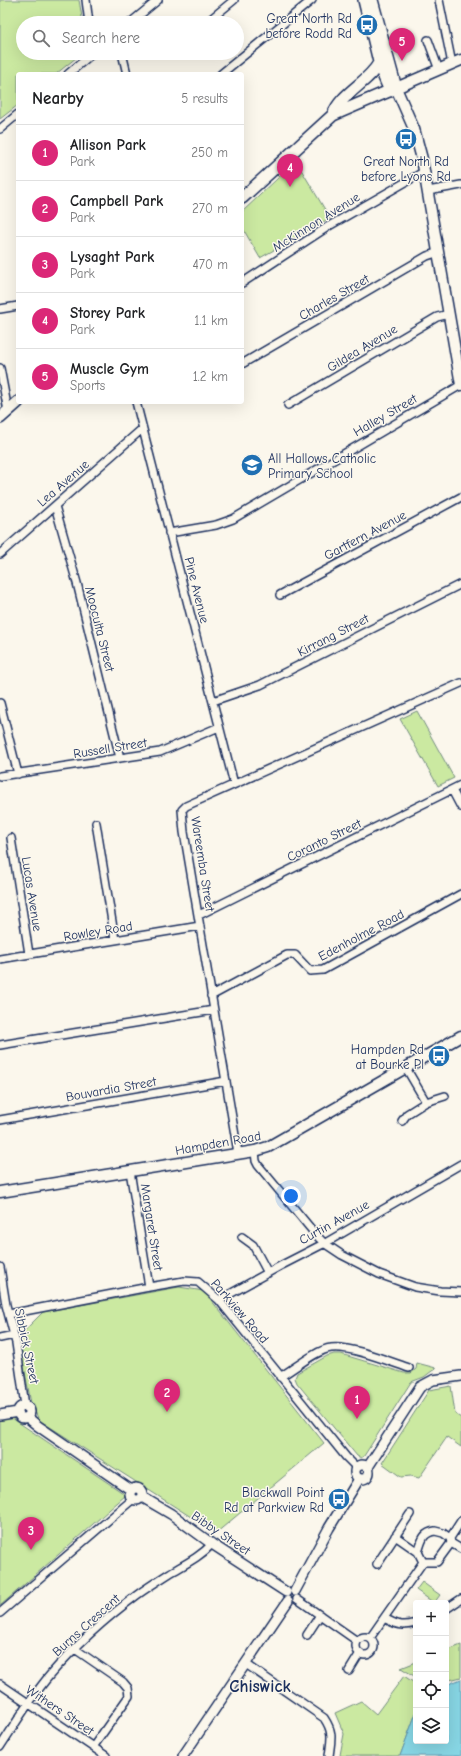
<!DOCTYPE html>
<meta charset="utf-8">
<style>
:root{--surface:#fff;--page:#f2f2f2;--text:#202124;--muted:#757577;--line:#e0e0e0;--accent:#db2777}
body{margin:0;font-family:"Comic Neue",sans-serif;background:var(--page);color:var(--text)}
.controls{position:absolute;right:12px;bottom:12px;display:grid;overflow:hidden;border-radius:4px;box-shadow:0 4px 16px #0002}
.controls button{width:36px;height:36px;display:grid;place-items:center;padding:0;border:0;border-bottom:1px solid var(--line);background:var(--surface);color:var(--text);font:20px sans-serif}
.you{position:absolute;left:291px;top:1196px;width:14px;height:14px;margin:-10px;border:3px solid #fff;border-radius:50%;background:#1a73e8;box-shadow:0 0 0 6px #1a73e833}
.badge{display:grid;place-items:center;width:26px;height:26px;border-radius:50%;background:var(--accent);color:#fff;font-size:13px;font-weight:700}
.pin{position:absolute;translate:-50% -33px;filter:drop-shadow(0 1px 2px #0008)}
.pin::after{content:'';position:absolute;top:21px;width:14px;height:12px;background:inherit;clip-path:polygon(0 0,100% 0,50% 100%)}
.list{margin:0;padding:0;list-style:none}
h2{display:flex;justify-content:space-between;align-items:center;height:52px;margin:0;padding:0 16px;font-size:17px}
h2 small{font-size:13px;font-weight:400;color:var(--muted)}
.list li{display:grid;grid-template-columns:26px 1fr auto;gap:12px;align-items:center;box-sizing:border-box;height:56px;padding:0 16px;border-top:1px solid var(--line)}
.list b{display:block;font-size:15px;white-space:nowrap}
.list p{margin:0;font-size:13px;white-space:nowrap;color:var(--muted)}
.list em{font-size:13px;font-style:normal;color:var(--muted)}
.icon{flex:none;width:22px;height:22px;fill:none;stroke:currentColor;stroke-width:2;stroke-linecap:round;stroke-linejoin:round}
.map{position:relative;flex:none;width:461px;height:1756px;overflow:hidden}
.search{position:absolute;background:var(--surface);box-shadow:0 4px 16px #0002;left:16px;top:16px;width:228px;height:44px;display:flex;align-items:center;gap:10px;box-sizing:border-box;padding:0 14px;border-radius:22px;color:var(--muted);font-size:15px}
.panel{position:absolute;background:var(--surface);box-shadow:0 4px 16px #0002;left:16px;top:72px;width:228px;height:332px;border-radius:4px}
.map>svg:first-child{display:block}
.green{fill:#cbe9a1;stroke:#738c80}
.water{fill:#87d6e4;stroke:#5c93ae}
.lines{fill:none;stroke-linecap:round;stroke-linejoin:round}
.minor-casing{stroke:#1b2f5e;stroke-width:10}
.tertiary-casing{stroke:#1b2f5e;stroke-width:12}
.secondary-casing{stroke:#1b2f5e;stroke-width:13}
.primary-casing{stroke:#1b2f5e;stroke-width:14}
.minor{stroke:#fbf7ec;stroke-width:7}
.tertiary{stroke:#fbf7ec;stroke-width:9}
.secondary{stroke:#fbf7ec;stroke-width:10}
.primary{stroke:#fbf7ec;stroke-width:11}
.labels{text-anchor:middle;dominant-baseline:central;stroke-width:3;stroke-linejoin:round;paint-order:stroke}
.poi-label{font-size:13px;fill:#1b2f5e;stroke:#fbf7ec;text-anchor:end}
.street-label{font-size:13px;fill:#1b2f5e;stroke:#fbf7ec}
.district-label{font-size:17px;font-weight:bold;fill:#1b2f5e;stroke:#fbf7ec}
</style>
<div class="map">
<svg width="461" height="1756" viewBox="0 0 461 1756">
<rect width="100%" height="100%" fill="#fbf7ec"/>
<filter id="ink" filterUnits="userSpaceOnUse"><feTurbulence type="fractalNoise" baseFrequency=".025" numOctaves="2"/><feDisplacementMap in="SourceGraphic" scale="8" xChannelSelector="R" yChannelSelector="G"/><feConvolveMatrix kernelMatrix="1 2 1 2 8 2 1 2 1" color-interpolation-filters="sRGB"/></filter>
<g filter="url(#ink)">
<path class="green" d="M0 0H79L83 23H23V53H82L56 74H18V105L0 119Z
M296 161 330 218 260 258 242 227V212Z
M417 711 454 778 438 786 400 719Z
M179 1287 204 1291 324 1443 216 1533 39 1420 31 1403 18 1337 43 1312Z
M334 1354H341L404 1373H411L416 1369 417 1363 436 1368 424 1377 411 1382 364 1456 361 1458 357 1456 297 1383 295 1378 297 1373 327 1356Z
M451 1386 455 1414 461 1418V1447L447 1437 419 1478 411 1476 401 1477 382 1463 429 1390Z
M12 1418 126 1495 0 1606V1420Z
M422 1582 440 1595 434 1603 416 1590Z
M461 1645V1677L446 1681V1651Z
M416 1662V1677L401 1668Z
M404 1676 416 1684V1713L400 1756H342L340 1755 344 1734 335 1713 361 1701 376 1714Z"/>
<path class="water" d="M461 1679V1756H400L416 1713V1741H446V1685Z"/>
<g class="lines">
<g class="minor-casing">
<path id="minor" d="M86 0 89 23
M439 0 452 64
M130 23 158 0
M206 23 234 0
M428 40 439 70
M122 53 127 74
M68 74 93 53
M221 74 312 0
M0 129 18 114
M428 191 461 185
M242 283 329 226 425 171
M0 309 18 306
M242 364 427 256 439 252
M0 368 8 411
M136 402 234 784
M288 405 437 317 449 314
M55 506 77 583 120 758
M169 533 216 525 233 519 461 385
M0 554 142 429
M280 595 461 497
M213 701 260 685 461 584
M0 703 18 774
M0 776 160 752 219 727
M452 790 461 807
M96 823 115 940
M11 838 29 954
M199 915 461 785
M0 959 200 926
M211 996 287 955H295L310 971 323 970 461 894
M0 1045 214 1010
M426 1102 445 1096
M0 1120 226 1081
M402 1121 407 1114 426 1102 406 1068
M255 1151 256 1161 258 1165 316 1235 324 1243 342 1255 379 1274 415 1287 440 1291 461 1292
M238 1153 184 832 182 810 186 806 461 683
M130 1171 149 1287
M242 1237 253 1245 268 1273
M0 1267 6 1305 16 1343 25 1406
M219 1300 282 1265 327 1242 461 1164
M9 1314 149 1287 184 1281 198 1282 219 1300 346 1457 356 1467
M0 1338 14 1335
M280 1377C294 1369 316 1350 331 1348 349 1345 391 1362 409 1368
M435 1531 443 1533 450 1538 451 1543 437 1562H423L418 1552C422 1541 422 1533 435 1531Z
M395 1536 418 1552
M450 1538 461 1521
M451 1543 461 1549
M377 1564 410 1514
M297 1599 357 1641
M446 1609 461 1599
M0 1613 133 1499
M384 1618C397 1625 402 1627 416 1623
M307 1635 320 1615
M356 1646a9 9 0 1 1 18 0a9 9 0 1 1-18 0Z
M370 1638 423 1562
M75 1649 123 1682 128 1688 129 1696 93 1747
M246 1664 324 1718C334 1733 331 1739 329 1756
M349 1671 360 1653
M0 1684 106 1756
M0 1747C16 1723 31 1697 50 1675 75 1646 106 1618 137 1595 148 1587 159 1580 170 1573 185 1564 200 1557 212 1544"/>
</g>
<g class="tertiary-casing">
<path id="tertiary" d="M18 1412a6 6 0 1 1 12 0a6 6 0 1 1-12 0Z
M0 1415 18 1412
M27 1417 38 1426 131 1490
M355 1472a7 7 0 1 1 14 0a7 7 0 1 1-14 0Z
M368 1467 420 1387 433 1380 461 1376
M130 1494a6 6 0 1 1 12 0a6 6 0 1 1-12 0Z
M142 1497 171 1514 212 1544 286 1592
M295 1591 329 1528 359 1479
M183 1756 288 1601"/>
</g>
<g class="secondary-casing">
<path id="secondary" d="M461 60 396 88 414 129 422 159 461 385
M0 1192 255 1151 268 1147 461 1036"/>
</g>
<g class="primary-casing">
<path id="primary" d="M364 0 381 70 390 91
M333 115C341 93 368 83 379 63
M242 198 333 115 396 88 372 0
M0 418 18 402"/>
</g>
<use href="#minor" class="minor"/>
<use href="#tertiary" class="tertiary"/>
<use href="#secondary" class="secondary"/>
<use href="#primary" class="primary"/>
</g>
</g>
<defs>
<g id="bus-disc" transform="scale(1.15)"><circle r="9.5" fill="#1f6fb2" stroke="#fbf7ec"/><path d="M-5-6H5V4H4V6H2V4H-2V6H-4V4H-5ZM-3.5-4V0h7V-4ZM-3.5 1.2v1.5H-2V1.2ZM2 1.2v1.5H3.5V1.2Z" fill="#fff"/></g>
<g id="school-disc" transform="scale(1.15)"><circle r="9.5" fill="#1f6fb2" stroke="#fbf7ec"/><path d="M0-5L7-2L0 1L-7-2ZM-4 1L0 2.5L4 1V4Q0 6-4 4Z" fill="#fff"/></g>
</defs>
<g fill-rule="evenodd">
<use href="#bus-disc" x="367" y="25"/>
<use href="#bus-disc" x="406" y="139"/>
<use href="#school-disc" x="252" y="465"/>
<use href="#bus-disc" x="439" y="1056"/>
<use href="#bus-disc" x="339" y="1499"/>
</g>
<g class="labels">
<g class="poi-label">
<text x="352" y="18">Great North Rd<tspan x="352" dy="15">before Rodd Rd</tspan></text>
<text x="406" y="161" text-anchor="middle">Great North Rd<tspan x="406" dy="15">before Lyons Rd</tspan></text>
<text x="268" y="458" text-anchor="start">All Hallows Catholic<tspan x="268" dy="15">Primary School</tspan></text>
<text x="424" y="1049">Hampden Rd<tspan x="424" dy="15">at Bourke Pl</tspan></text>
<text x="324" y="1492">Blackwall Point<tspan x="324" dy="15">Rd at Parkview Rd</tspan></text>
</g>
<g class="street-label">
<text transform="translate(316 222) rotate(-32)">McKinnon Avenue</text>
<text transform="translate(334 297) rotate(-30)">Charles Street</text>
<text transform="translate(362 348) rotate(-31)">Gildea Avenue</text>
<text transform="translate(385 415) rotate(-30)">Halley Street</text>
<text transform="translate(63 483) rotate(-41)">Lea Avenue</text>
<text transform="translate(365 535) rotate(-28)">Gartfern Avenue</text>
<text transform="translate(197 590) rotate(76)">Pine Avenue</text>
<text transform="translate(100 629) rotate(76)">Mooculta Street</text>
<text transform="translate(333 635) rotate(-27)">Kirrang Street</text>
<text transform="translate(110 748) rotate(-9)">Russell Street</text>
<text transform="translate(324 840) rotate(-26)">Coranto Street</text>
<text transform="translate(203 864) rotate(81)">Wareemba Street</text>
<text transform="translate(32 894) rotate(81)">Lucas Avenue</text>
<text transform="translate(98 931) rotate(-9)">Rowley Road</text>
<text transform="translate(361 935) rotate(-28)">Edenholme Road</text>
<text transform="translate(111 1089) rotate(-10)">Bouvardia Street</text>
<text transform="translate(218 1143) rotate(-10)">Hampden Road</text>
<text transform="translate(334 1222) rotate(-29)">Curtin Avenue</text>
<text transform="translate(152 1227) rotate(81)">Margaret Street</text>
<text transform="translate(240 1311) rotate(49)">Parkview Road</text>
<text transform="translate(27 1346) rotate(78)">Sibbick Street</text>
<text transform="translate(221 1533) rotate(34)">Bibby Street</text>
<text transform="translate(86 1625) rotate(-42)">Burns Crescent</text>
<text transform="translate(60 1710) rotate(34)">Withers Street</text>
</g>
<g class="district-label">
<text x="260" y="1686">Chiswick</text>
</g>
</g>
</svg>
<div class="controls">
<button>+</button>
<button>−</button>
<button><svg class="icon" aria-label="locate" viewBox="0 0 24 24"><circle cx="12" cy="12" r="6"/><path d="M12 2v4M12 18v4M2 12h4M18 12h4"/></svg></button>
<button><svg class="icon" aria-label="layers" viewBox="0 0 24 24"><path d="M12 4l9 5-9 5-9-5zM3 14l9 5 9-5"/></svg></button>
</div>
<div class="you"></div>
<div class="pin badge" style="left:357px;top:1419px">1</div>
<div class="pin badge" style="left:167px;top:1412px">2</div>
<div class="pin badge" style="left:31px;top:1550px">3</div>
<div class="pin badge" style="left:290px;top:187px">4</div>
<div class="pin badge" style="left:402px;top:61px">5</div>
<div class="search"><svg class="icon" aria-label="search" viewBox="0 0 24 24"><circle cx="10" cy="10" r="6"/><path d="M15 15l6 6"/></svg>Search here</div>
<section class="panel">
<h2>Nearby<small>5 results</small></h2>
<ul class="list">
<li><span class="badge">1</span><div><b>Allison Park</b><p>Park</p></div><em>250 m</em></li>
<li><span class="badge">2</span><div><b>Campbell Park</b><p>Park</p></div><em>270 m</em></li>
<li><span class="badge">3</span><div><b>Lysaght Park</b><p>Park</p></div><em>470 m</em></li>
<li><span class="badge">4</span><div><b>Storey Park</b><p>Park</p></div><em>1.1 km</em></li>
<li><span class="badge">5</span><div><b>Muscle Gym</b><p>Sports</p></div><em>1.2 km</em></li>
</ul>
</section>
</div>
